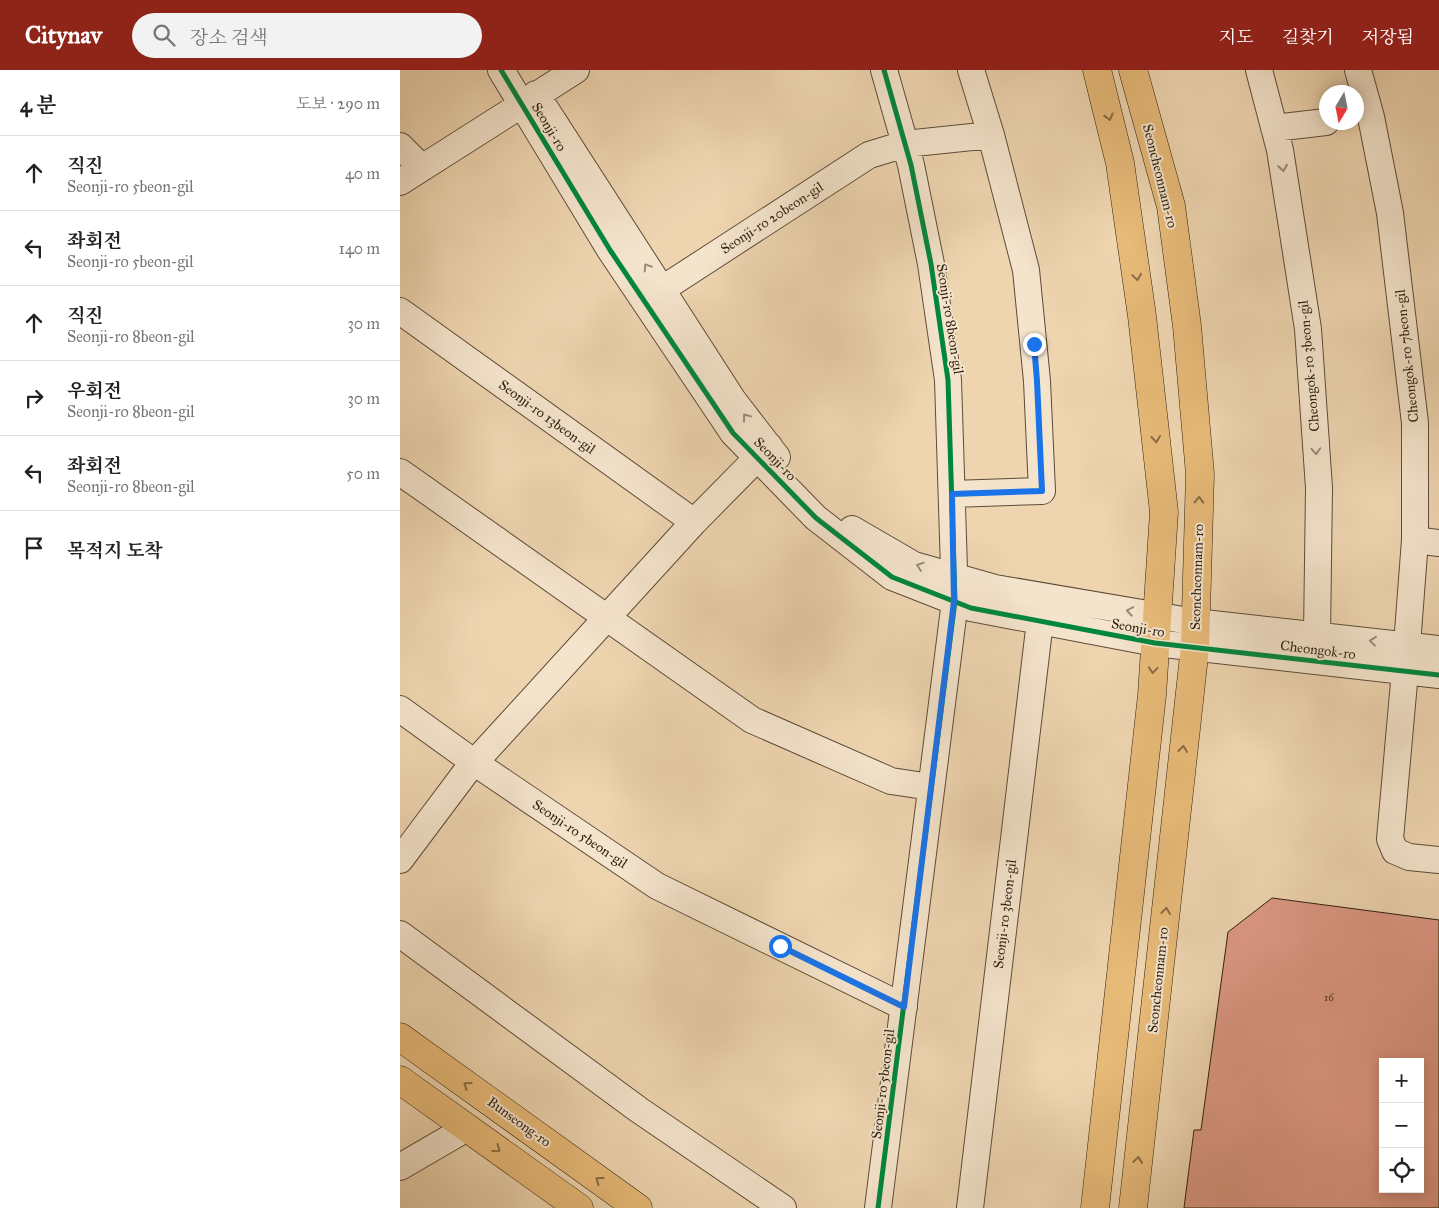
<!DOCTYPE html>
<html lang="ko">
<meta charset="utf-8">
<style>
:root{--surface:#fff;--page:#f2f2f2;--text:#222;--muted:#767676;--line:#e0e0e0;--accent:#8f2418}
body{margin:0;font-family:"IM FELL Great Primer","Noto Serif KR",serif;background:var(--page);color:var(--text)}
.controls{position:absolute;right:15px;bottom:15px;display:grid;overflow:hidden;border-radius:0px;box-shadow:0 2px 12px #0003}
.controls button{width:45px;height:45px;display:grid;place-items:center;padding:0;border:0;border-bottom:1px solid var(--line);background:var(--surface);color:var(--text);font:25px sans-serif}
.compass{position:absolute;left:919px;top:15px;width:45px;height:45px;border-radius:50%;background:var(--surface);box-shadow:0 2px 12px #0003;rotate:190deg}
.stop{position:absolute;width:15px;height:15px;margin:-11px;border:4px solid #1a73e8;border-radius:50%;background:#fff}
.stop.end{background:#1a73e8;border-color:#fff;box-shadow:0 1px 5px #0008}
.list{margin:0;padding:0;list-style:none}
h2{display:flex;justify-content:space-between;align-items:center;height:65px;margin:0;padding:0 20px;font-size:21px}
h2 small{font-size:16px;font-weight:400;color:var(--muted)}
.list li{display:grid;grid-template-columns:32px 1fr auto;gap:15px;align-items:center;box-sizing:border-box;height:75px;padding:0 20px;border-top:1px solid var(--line)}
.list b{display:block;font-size:19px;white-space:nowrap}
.list p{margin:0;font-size:16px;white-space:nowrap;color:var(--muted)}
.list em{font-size:16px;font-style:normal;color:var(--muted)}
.icon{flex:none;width:28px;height:28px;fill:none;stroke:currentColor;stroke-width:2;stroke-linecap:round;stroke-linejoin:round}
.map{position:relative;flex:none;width:1039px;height:1138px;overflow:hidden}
header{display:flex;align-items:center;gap:30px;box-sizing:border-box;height:70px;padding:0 25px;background:var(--accent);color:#fff}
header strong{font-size:24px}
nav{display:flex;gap:28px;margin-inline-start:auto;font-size:18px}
.search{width:350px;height:45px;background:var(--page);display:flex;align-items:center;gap:12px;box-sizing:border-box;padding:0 18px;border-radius:28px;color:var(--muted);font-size:19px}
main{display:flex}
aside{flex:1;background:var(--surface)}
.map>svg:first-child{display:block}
.building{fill:#dd9884;stroke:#2d1f10;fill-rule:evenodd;filter:url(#shadow)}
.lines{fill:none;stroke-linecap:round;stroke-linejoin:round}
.minor-casing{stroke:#5d4c38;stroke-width:28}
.major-casing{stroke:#2d1f10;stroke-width:29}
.minor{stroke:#f4e4cc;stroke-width:26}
.major{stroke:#e7ba78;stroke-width:28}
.cycleway-casing{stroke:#f4e4cc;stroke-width:8}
.cycleway{stroke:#00873e;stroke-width:5}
.oneway{stroke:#8a6c44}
.oneway2{stroke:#9a8b77}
.route{stroke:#1a73e8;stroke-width:6}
.labels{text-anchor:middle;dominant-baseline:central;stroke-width:4;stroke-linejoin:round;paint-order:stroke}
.number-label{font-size:11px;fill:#593d2d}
.street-label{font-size:14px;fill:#2d1f10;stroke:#f4e4cc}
</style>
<header>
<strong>Citynav</strong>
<div class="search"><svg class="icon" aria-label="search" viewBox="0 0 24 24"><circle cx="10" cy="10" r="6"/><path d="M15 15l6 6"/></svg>장소 검색</div>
<nav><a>지도</a><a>길찾기</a><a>저장됨</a></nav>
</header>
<main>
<aside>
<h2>4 분<small>도보 · 290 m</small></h2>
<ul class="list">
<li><svg class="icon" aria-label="ahead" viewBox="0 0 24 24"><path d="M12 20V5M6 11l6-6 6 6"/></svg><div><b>직진</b><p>Seonji-ro 5beon-gil</p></div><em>40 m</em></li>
<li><svg class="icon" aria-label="left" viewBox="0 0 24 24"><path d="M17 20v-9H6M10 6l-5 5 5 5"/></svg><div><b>좌회전</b><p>Seonji-ro 5beon-gil</p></div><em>140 m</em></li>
<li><svg class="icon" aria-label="ahead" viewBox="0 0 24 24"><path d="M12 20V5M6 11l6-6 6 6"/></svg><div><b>직진</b><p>Seonji-ro 8beon-gil</p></div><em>30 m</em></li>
<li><svg class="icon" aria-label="right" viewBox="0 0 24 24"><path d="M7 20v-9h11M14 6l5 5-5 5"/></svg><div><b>우회전</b><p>Seonji-ro 8beon-gil</p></div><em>30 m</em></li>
<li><svg class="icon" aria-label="left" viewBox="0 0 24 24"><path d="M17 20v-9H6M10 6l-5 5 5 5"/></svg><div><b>좌회전</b><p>Seonji-ro 8beon-gil</p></div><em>50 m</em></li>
<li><svg class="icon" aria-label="arrive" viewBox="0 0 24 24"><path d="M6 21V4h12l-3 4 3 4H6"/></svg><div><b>목적지 도착</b></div></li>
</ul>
</aside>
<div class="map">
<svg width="1039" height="1138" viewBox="0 0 1039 1138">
<defs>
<filter id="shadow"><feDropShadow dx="3" dy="5.5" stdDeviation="0" flood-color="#0004"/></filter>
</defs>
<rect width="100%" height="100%" fill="#eed5b0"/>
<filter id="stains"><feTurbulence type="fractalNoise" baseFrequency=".004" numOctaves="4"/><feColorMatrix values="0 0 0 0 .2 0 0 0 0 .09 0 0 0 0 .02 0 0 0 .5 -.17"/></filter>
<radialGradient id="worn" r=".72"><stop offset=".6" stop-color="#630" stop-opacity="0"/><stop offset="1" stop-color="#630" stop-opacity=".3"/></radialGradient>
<path class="building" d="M872 828 1039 850V1138H784L794 1060H801L828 862ZM983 992H1020V1119H983Z"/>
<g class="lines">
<g class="minor-casing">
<path id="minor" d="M101 0 210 180 333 363 416 448 492 507 571 538 755 573 1039 605
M859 0 880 80 908 259 919 418 917 565
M958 0 971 47 990 143 1015 353V470L1007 575
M136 24 333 330 377 387
M874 58 926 52
M0 76 22 98
M0 112 176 0
M247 229 469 85 505 74 591 65
M0 241 294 452
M0 402 352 650 491 711 531 717
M552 424 642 421 637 311 626 200 591 65 571 0
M452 459 514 495 595 518 795 552 1039 579
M1015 470 1039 473
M1005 601 990 769 995 781 1009 787 1039 790
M0 639 75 693 257 816 504 937
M0 790 66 702 294 452 369 376
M0 864 239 1040 383 1138
M0 1097 67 1058
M478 1138 555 531 548 310 531 194 511 95 484 0
M570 1138 640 551"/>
</g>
<g class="major-casing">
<path id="major" d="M733 0 771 136 787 256 800 404 795 577 733 1138
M0 967 238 1138
M0 1010 179 1138
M695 1138 752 625 764 442 742 246 720 93 697 0"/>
</g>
<use href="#minor" class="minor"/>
<use href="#major" class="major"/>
<g class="cycleway-casing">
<path id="cycleway" d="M101 0 210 180 333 363 416 448 492 507 571 538 755 573 1039 605
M478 1138 555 531 548 310 531 194 511 95 484 0"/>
</g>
<use href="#cycleway" class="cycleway"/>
</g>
<defs><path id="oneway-chevron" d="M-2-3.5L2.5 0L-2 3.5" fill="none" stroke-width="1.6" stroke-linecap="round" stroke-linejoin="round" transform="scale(1.25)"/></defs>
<g class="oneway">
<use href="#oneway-chevron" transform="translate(709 47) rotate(76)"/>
<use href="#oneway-chevron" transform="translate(737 207) rotate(82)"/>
<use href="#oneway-chevron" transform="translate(756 369) rotate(84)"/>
<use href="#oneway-chevron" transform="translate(799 430) rotate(-88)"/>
<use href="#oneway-chevron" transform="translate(753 600) rotate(94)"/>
<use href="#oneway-chevron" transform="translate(783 679) rotate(-84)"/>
<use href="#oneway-chevron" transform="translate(766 841) rotate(-84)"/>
<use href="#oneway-chevron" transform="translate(67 1015) rotate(-144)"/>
<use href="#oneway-chevron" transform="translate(97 1079) rotate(36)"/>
<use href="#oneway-chevron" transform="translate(738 1090) rotate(-84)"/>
<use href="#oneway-chevron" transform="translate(199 1110) rotate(-144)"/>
</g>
<g class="oneway2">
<use href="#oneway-chevron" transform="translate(883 98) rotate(81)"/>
<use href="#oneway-chevron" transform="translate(247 197) rotate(-123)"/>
<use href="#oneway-chevron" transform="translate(346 347) rotate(-127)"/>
<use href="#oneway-chevron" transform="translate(916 381) rotate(86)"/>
<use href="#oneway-chevron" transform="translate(520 496) rotate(-161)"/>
<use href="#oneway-chevron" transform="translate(730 541) rotate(-170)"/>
<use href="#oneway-chevron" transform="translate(973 571) rotate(-174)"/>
</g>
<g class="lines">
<path class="route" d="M380 876 504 937 554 531 552 424 642 421 637 311 634 274"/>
</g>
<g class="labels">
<g class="number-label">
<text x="929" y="927">16</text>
</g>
<g class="street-label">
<text transform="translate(149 57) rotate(59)">Seonji-ro</text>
<text transform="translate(760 106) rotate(76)">Seoncheonnam-ro</text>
<text transform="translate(372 148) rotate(-33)">Seonji-ro 20beon-gil</text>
<text transform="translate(550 249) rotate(81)">Seonji-ro 8beon-gil</text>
<text transform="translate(1007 286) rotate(-96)">Cheongok-ro 7beon-gil</text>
<text transform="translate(909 296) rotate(-95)">Cheongok-ro 3beon-gil</text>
<text transform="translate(147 347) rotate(36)">Seonji-ro 13beon-gil</text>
<text transform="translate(375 389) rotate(46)">Seonji-ro</text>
<text transform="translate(797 507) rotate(-88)">Seoncheonnam-ro</text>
<text transform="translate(738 558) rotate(10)">Seonji-ro</text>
<text transform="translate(918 580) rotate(7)">Cheongok-ro</text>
<text transform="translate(180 764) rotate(34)">Seonji-ro 5beon-gil</text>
<text transform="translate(605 844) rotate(-83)">Seonji-ro 3beon-gil</text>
<text transform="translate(758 910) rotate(-84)">Seoncheonnam-ro</text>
<text transform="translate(483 1014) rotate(-83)">Seonji-ro 5beon-gil</text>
<text transform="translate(119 1052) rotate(36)">Bunseong-ro</text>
</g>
</g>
<rect width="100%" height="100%" filter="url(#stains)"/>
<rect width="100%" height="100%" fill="url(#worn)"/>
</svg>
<div class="controls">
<button>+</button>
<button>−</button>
<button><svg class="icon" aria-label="locate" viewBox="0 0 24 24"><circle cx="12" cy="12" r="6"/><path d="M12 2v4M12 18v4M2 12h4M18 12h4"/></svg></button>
</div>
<svg class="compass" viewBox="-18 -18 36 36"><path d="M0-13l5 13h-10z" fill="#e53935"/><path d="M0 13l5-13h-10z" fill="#767676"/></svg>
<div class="stop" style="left:380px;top:876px"></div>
<div class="stop end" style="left:634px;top:274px"></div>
</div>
</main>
